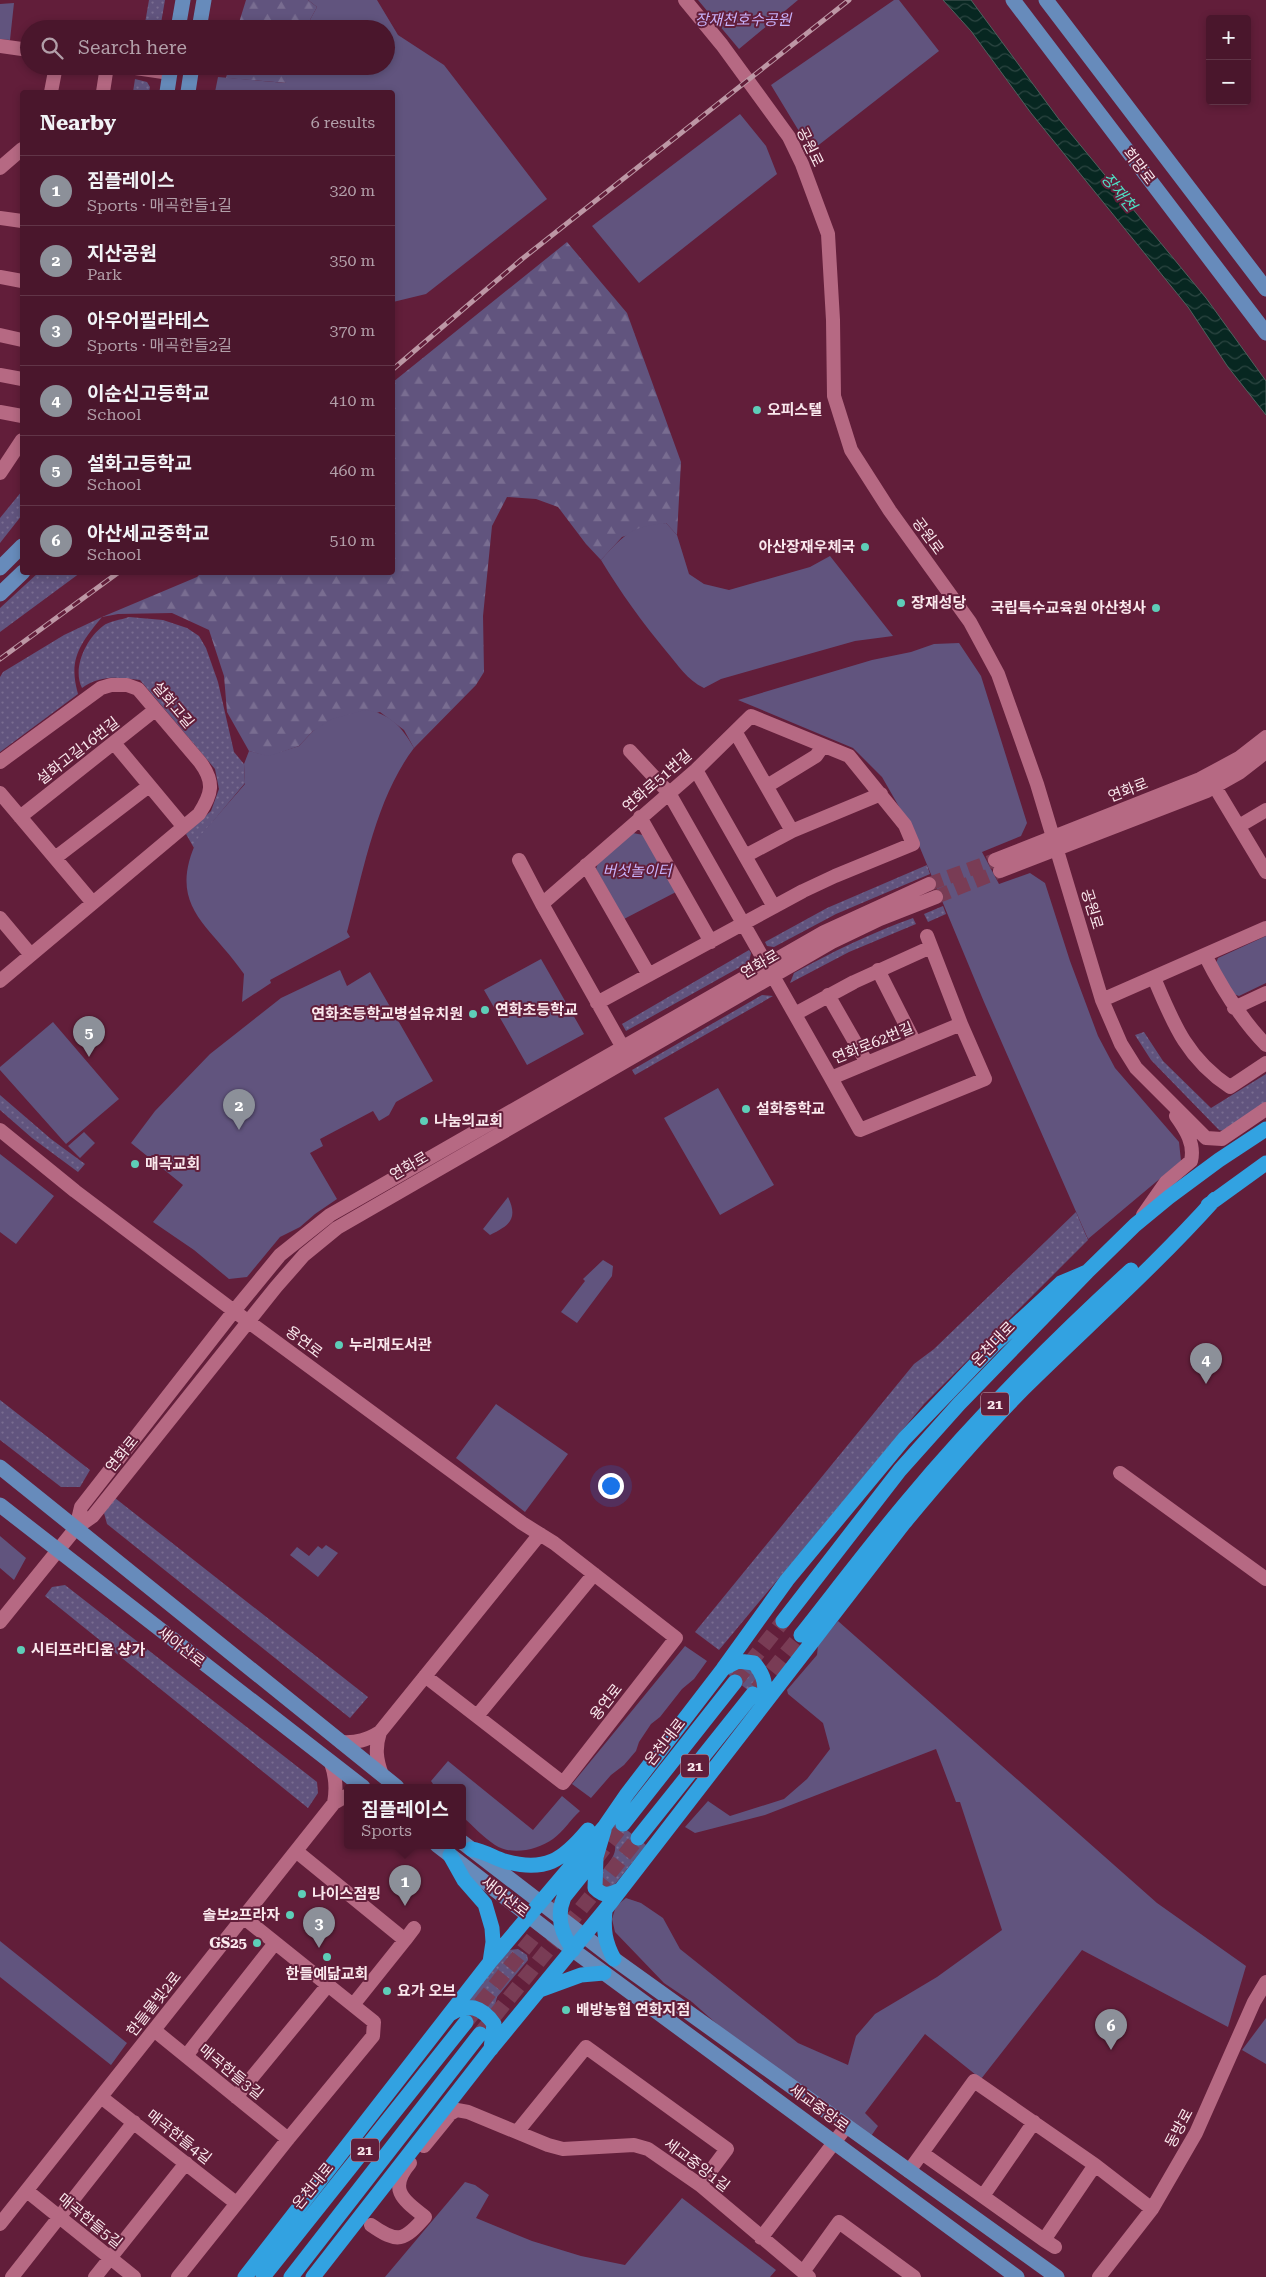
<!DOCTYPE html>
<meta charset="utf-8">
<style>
:root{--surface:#4a162c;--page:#511f34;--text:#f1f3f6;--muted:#b29fa9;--line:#613548;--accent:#8c9099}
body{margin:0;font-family:"Roboto Serif","Noto Sans KR",serif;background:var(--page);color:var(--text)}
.controls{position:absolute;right:15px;top:15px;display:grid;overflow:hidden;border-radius:5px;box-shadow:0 2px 8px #0003}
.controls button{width:45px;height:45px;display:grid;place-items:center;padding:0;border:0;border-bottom:1px solid var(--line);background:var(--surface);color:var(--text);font:25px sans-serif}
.you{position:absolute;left:610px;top:1485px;width:18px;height:18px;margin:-12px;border:4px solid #fff;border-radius:50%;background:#1a73e8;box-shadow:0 0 0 8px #1a73e833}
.badge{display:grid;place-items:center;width:32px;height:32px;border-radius:50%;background:var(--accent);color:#fff;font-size:16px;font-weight:700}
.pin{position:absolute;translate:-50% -41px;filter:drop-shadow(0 1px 2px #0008)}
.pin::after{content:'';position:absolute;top:26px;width:18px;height:15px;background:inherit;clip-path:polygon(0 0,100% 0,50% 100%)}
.popup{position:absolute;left:344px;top:1784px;width:122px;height:65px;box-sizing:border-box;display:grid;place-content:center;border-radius:5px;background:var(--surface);filter:drop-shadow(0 1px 4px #0005);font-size:16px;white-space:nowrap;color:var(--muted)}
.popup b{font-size:19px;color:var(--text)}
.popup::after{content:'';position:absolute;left:50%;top:100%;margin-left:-10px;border:10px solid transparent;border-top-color:var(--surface)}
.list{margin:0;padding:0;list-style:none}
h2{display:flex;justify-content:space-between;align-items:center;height:65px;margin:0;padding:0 20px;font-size:21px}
h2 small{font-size:16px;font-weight:400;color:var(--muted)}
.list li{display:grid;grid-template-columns:32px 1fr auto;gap:15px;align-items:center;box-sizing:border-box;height:70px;padding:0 20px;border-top:1px solid var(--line)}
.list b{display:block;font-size:19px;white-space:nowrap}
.list p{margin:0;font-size:16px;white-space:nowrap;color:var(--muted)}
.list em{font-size:16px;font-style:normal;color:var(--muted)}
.icon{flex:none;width:28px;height:28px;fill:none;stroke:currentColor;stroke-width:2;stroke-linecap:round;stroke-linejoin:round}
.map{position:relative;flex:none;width:1266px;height:2277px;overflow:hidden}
.search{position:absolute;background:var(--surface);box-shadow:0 2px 8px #0003;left:20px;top:20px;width:375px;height:55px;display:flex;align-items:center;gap:12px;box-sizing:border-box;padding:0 18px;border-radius:28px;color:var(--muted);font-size:19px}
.panel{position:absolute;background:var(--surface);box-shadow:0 2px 8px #0003;left:20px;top:90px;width:375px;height:485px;border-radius:5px}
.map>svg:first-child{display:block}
.grass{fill:url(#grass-dots)}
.forest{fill:url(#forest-firs)}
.park{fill:#61547e}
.water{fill:url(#water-waves);stroke:#50615e}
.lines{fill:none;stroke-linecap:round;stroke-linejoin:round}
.minor-tunnel{stroke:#793c55;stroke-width:14;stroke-dasharray:14 7;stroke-linecap:butt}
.highway-tunnel{stroke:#793c55;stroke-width:15;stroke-dasharray:15 8;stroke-linecap:butt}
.minor{stroke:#b66983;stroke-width:14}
.major{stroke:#678bbb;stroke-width:15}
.highway{stroke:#32a2e1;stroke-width:15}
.rail-casing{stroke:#bd97a5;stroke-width:5}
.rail{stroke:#621e3a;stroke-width:3;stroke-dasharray:9;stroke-linecap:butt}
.poi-dot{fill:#5eceb8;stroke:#621e3a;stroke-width:2}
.labels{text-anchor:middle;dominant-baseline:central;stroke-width:4;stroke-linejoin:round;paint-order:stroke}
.shield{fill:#621e3a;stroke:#ccabb7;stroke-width:1}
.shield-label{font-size:14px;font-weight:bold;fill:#fae8ed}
.park-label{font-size:15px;font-style:italic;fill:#c8b2fa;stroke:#621e3a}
.street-label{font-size:15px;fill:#fae8ed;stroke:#621e3a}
.poi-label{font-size:15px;font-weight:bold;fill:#fae8ed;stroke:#621e3a;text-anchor:start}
.water-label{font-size:16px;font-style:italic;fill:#4edfc4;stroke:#621e3a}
</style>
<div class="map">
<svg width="1266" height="2277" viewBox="0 0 1266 2277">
<defs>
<pattern id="grass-dots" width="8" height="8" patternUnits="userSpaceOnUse" patternTransform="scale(1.25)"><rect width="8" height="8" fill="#61547e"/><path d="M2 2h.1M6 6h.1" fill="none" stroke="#796d91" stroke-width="1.8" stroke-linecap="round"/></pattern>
<pattern id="forest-firs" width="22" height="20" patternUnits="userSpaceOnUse" patternTransform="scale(1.25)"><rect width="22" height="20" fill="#61547e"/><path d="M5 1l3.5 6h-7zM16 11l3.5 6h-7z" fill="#796d91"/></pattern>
<pattern id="water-waves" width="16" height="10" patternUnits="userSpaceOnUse" patternTransform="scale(1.25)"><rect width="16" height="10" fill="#072721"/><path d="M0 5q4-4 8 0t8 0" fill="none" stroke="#2c4642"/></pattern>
</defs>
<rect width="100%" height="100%" fill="#621e3a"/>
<path class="grass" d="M149 0H165L160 29H144Z
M135 79 147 82 150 87 149 92H133Z
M22 491V515L0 543V518Z
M38 573H80L0 632V608Z
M102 617C80 644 68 659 78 694L0 752V677L3 672 64 635Z
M129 617 163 620 187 628 199 636 206 648 218 682 234 752 244 764 245 783 200 837 194 848 186 834 211 811 219 789 215 769 140 680C118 677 100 675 82 688 72 668 86 639 103 626 109 621 121 620 129 617Z
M927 865 930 874 836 914 774 947 767 946 765 942 827 908Z
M943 906 946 914 928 922 924 914Z
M913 918 916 924 849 952 790 983 794 973C832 952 871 933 913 918Z
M749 950 751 953 749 962 626 1031 622 1024Z
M762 995 773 996 635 1075 632 1070Z
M1144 1032 1163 1061 1211 1108 1266 1074V1102L1223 1131 1219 1130 1151 1060 1135 1035Z
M0 1095 51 1139 85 1164 78 1172 32 1138 0 1110Z
M1076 1212 1088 1240 924 1404 719 1650 695 1632 914 1364 934 1349Z
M0 1400 90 1470 80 1487H61L0 1440Z
M115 1498 368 1697 350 1718 107 1524 104 1513Z
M65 1585 317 1782 318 1793 308 1808 45 1596 52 1587Z
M729 1667 751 1668 758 1681 754 1695 724 1671Z
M614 1820 646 1845 612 1888H601V1872C630 1842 604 1843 614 1820Z
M518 1949 527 1955 528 1960 497 1997 493 2013 466 2003 509 1950Z"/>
<path class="forest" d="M246 0H308L317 7 305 29H237Z
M229 66H288L287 83 226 78Z
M567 242 627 313 681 462 677 535 666 523 622 537 601 560 586 544 558 507 536 499 507 497 492 526 483 616 484 672 476 685 414 748 404 730 380 712 313 731 299 746 268 757 249 751 227 712 224 676 209 630 172 613 118 614 102 617 197 577 201 573 392 572 393 382Z"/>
<path class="park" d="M308 0H377L398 35 444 65 547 199 426 294 393 302 392 92H215L218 77 286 83 288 66H386V29H305L317 7Z
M698 0H798L739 49Z
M894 0H899L939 51 811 151 771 85Z
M14 3 10 40 0 39V4Z
M740 114 766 146 777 174 639 283 592 226Z
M666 523 677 535 689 574 704 584 729 590 810 567 830 556 893 636 855 641 721 679 704 688C687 680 678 665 666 651 642 622 621 593 601 560 625 534 630 527 666 523Z
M959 643 981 676 1027 823 1021 836 982 852 999 884 1030 873 1045 883 1070 961 1098 1036 1115 1068 1179 1142 1181 1161 1088 1239 984 1002 913 831 882 777 853 748 738 700 872 660 911 652 934 644Z
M365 710C390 713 402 727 414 748 376 798 363 872 347 932L350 937 270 980 271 983 242 1002 244 974C210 924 165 907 198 838L245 784 244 764 249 751 268 756 299 746 313 731 332 719Z
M633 833 643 835 676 892 624 919 596 869 598 863Z
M1266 936V983L1239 996 1231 993 1216 963 1218 958Z
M541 959 584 1034 527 1065 484 990Z
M340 970 347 986 370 972 433 1081 396 1102 389 1115 379 1121 373 1111 320 1139 323 1146 310 1153 337 1199 315 1214 300 1227 280 1237 247 1277 229 1279 194 1250 153 1222 183 1185 131 1143 155 1111 210 1054 281 998Z
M53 1022 119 1099 66 1144 0 1070V1067Z
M718 1088 774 1185 720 1215 664 1118Z
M84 1132 95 1143 80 1158 68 1146Z
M0 1154 54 1196 16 1244 0 1232Z
M508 1197C519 1220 508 1226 490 1235L483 1229Z
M603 1260 613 1266 612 1276 577 1323 561 1312 585 1281 583 1279Z
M496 1404 568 1454 525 1512 456 1458Z
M0 1536 26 1558 14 1580 0 1568Z
M326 1545 338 1553 318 1577 290 1555 297 1547 309 1556 318 1546 322 1549Z
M838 1621 1157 1903 1246 1966 1228 2027 1082 1950 981 2079 925 2034 865 2113 878 2126 869 2139 726 2032 692 2002 664 1983 615 1932 612 1919 616 1906 626 1898 641 1903 663 1918 680 1949 798 2043 848 2065 856 2036 875 2014 937 1977 1002 1930 960 1802H956L936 1749 765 1815 695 1833 685 1827 708 1801 730 1816 784 1799 807 1779 830 1749 823 1723 788 1694 787 1690 817 1655 818 1645Z
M685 1646 707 1661 694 1679 682 1689 660 1717 651 1724 639 1742 636 1751 624 1765 611 1775 591 1798 572 1784Z
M448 1761 533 1830 562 1796 580 1811C571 1819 563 1832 553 1839 537 1850 512 1856 495 1845 483 1837 473 1826 463 1817L462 1787H435L431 1781Z
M0 1941 127 2043 111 2065 0 1977Z
M1266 2018V2064L1242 2050Z
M465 2182 475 2185 489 2195 476 2218 532 2241 581 2256 625 2265 682 2198 776 2270 770 2277H385Z"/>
<path class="water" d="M943 0H971L1058 118 1206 298 1266 381V415L1228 367 1188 307 1031 113 971 31Z"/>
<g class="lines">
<path class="minor-tunnel" d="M929 884 995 860
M936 897 1000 871"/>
<path class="highway-tunnel" d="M735 1682 783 1621
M757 1689 801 1635
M595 1860 623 1824
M466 2022 560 1904
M480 2034 638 1838"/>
<path class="minor" d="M685 0 722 45 789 137 802 164 828 234 833 320 834 396 851 450 890 511 970 622 998 674 1037 784 1102 1000 1121 1044 1136 1068 1206 1138 1222 1139 1266 1109
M0 46 29 50
M122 66 170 73
M51 92 56 66
M103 92 107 66
M0 168 22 149
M0 218 22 221
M0 277 22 281
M0 335 22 340
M0 375 22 379
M0 412 22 416
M0 473 22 440
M736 733 792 831
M114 743 183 826
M630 751 669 793 831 1078 961 1024 927 936
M0 762 101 688 111 685H127L138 689 200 762C215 782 212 794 199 814L0 981
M696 770 774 907
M767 786 816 756 823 746
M1215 787 1266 872
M0 793 93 903
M20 817 155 710
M640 817 711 942
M1239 826 1266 810
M745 856 792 831 881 794
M55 858 149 786
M519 860 542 904
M995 860 1200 779 1239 758 1266 737
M586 865 649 975
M1000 871 1207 791 1239 773 1266 752
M0 918 31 955
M1205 955C1222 989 1240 1018 1266 1045
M878 970 915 1043
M1154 978C1173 1023 1187 1059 1230 1087L1266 1063
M828 995 867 1063
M1102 1000 1266 928
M597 1003 803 891 835 876 913 844 905 825 849 756 751 716 696 770 542 904 622 1046
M1234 1008 1266 993
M795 1014 854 982 931 947
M831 1078 860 1130 985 1079 961 1024
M0 1130 75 1191 234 1311 522 1523 554 1543 676 1638 563 1783 425 1676
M1143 1215 1166 1182 1191 1161C1195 1144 1186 1130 1176 1116
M1120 1473 1266 1579
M76 1528 81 1507 234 1311 280 1255 330 1215 824 932 929 884
M0 1622 76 1528 93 1516 276 1287 304 1255 337 1228 832 942 880 919 936 897
M477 1716 594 1574
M380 1732C375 1748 376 1759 382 1775
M341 1742C357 1743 367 1740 380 1732L540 1534
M331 1763C336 1777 337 1788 334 1803
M296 1851 405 1940 353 2005
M405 1940 414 1928
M154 2030 288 2139
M186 2056 275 1943
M101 2097 236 2203
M236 2097 328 1985
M517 2132 586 2047 727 2149 700 2185
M424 2146 450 2114 457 2110 468 2112 548 2145 563 2149 634 2145 648 2149 700 2185 809 2277
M922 2153 1044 2240 1095 2165
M909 2171 974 2081 1095 2165 1152 2209
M27 2191 134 2277
M983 2196 1034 2122
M0 2224 334 1803 348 1795
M371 2225C398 2244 404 2241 425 2217 402 2199 388 2189 410 2163
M761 2238 846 2127
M1044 2240 1055 2247
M803 2272 839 2222 914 2277
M12 2277 134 2122
M95 2277 186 2163
M178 2277 288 2139 373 2036 374 2022 243 1917
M1099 2277 1152 2209 1196 2133 1254 2002 1266 1982"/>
<path class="major" d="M1013 0 1266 333
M1046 0 1266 289
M178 29 183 0
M199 29 204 0
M167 92 171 66
M188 92 192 66
M0 568 22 546
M0 594 23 572
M0 1467 397 1787
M0 1505 363 1787
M462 1842 614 1959 1057 2277
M437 1845 573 1950 1017 2277"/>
<path class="highway" d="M1208 1205 1266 1163
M783 1621 900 1470 959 1404 1087 1272 1135 1225 1169 1197 1219 1160 1266 1129
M801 1635C835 1592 869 1547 905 1504 974 1421 1051 1343 1131 1270
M724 1668 738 1661 754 1663C765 1676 766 1685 764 1702
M623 1824 735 1682
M638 1838 753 1694
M471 1849C483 1851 493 1857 504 1861 545 1873 563 1860 588 1830
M450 1855 464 1880 485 1904 492 1928 493 1942 490 1962
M596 1857 595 1888C604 1897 609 1895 620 1890
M605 1911C603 1930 605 1942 614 1959
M573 1950C561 1933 556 1916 564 1897L596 1857 604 1830
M540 1990 581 1975 604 1973
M450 2014C468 2002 482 2007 494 2024L491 2049
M245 2277 490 1962 605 1826 627 1794 723 1669 787 1580 904 1439 994 1345 1061 1283 1087 1272
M263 2277 466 2022
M291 2277 480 2034
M313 2277 490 2050 605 1910 904 1523C942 1477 981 1432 1023 1389 1087 1326 1155 1266 1215 1199"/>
<g class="rail-casing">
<path id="rail" d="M392 370 522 259 849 0
M0 659 119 572"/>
</g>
<use href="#rail" class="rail"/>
</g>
<g class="poi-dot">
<circle cx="757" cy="410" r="5"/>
<circle cx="865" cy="547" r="5"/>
<circle cx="901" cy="603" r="5"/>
<circle cx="1156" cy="608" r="5"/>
<circle cx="485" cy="1010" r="5"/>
<circle cx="473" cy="1014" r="5"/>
<circle cx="746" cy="1109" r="5"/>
<circle cx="424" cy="1121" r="5"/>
<circle cx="135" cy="1164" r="5"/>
<circle cx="339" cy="1345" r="5"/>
<circle cx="21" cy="1650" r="5"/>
<circle cx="302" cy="1894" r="5"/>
<circle cx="290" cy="1915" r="5"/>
<circle cx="257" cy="1943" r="5"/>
<circle cx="327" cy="1957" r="5"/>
<circle cx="387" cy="1991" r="5"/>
<circle cx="566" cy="2010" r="5"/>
</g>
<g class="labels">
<g class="shield">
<rect x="981" y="1392.5" width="28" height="23" rx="4"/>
<rect x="681" y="1754.5" width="28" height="23" rx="4"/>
<rect x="351" y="2138.5" width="28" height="23" rx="4"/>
</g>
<g class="shield-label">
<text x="995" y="1404">21</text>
<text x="695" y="1766">21</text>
<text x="365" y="2150">21</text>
</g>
<g class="park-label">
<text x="743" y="20">장재천호수공원</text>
<text x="637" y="871">버섯놀이터</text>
</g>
<g class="street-label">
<text transform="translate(810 147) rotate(64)">공원로</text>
<text transform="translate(1139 166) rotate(53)">희망로</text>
<text transform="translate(928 536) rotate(54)">공원로</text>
<text transform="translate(173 705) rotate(50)">설화고길</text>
<text transform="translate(78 751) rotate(-38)">설화고길16번길</text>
<text transform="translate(657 781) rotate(-41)">연화로51번길</text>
<text transform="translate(1128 790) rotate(-21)">연화로</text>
<text transform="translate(1092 909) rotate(73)">공원로</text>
<text transform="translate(760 964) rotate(-30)">연화로</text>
<text transform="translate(873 1043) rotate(-22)">연화로62번길</text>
<text transform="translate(409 1166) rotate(-30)">연화로</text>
<text transform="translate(304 1342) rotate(37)">용연로</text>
<text transform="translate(993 1344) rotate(-46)">온천대로</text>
<text transform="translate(122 1454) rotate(-51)">연화로</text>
<text transform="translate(181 1647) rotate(38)">새아산로</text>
<text transform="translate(606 1702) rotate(-52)">용연로</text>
<text transform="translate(665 1742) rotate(-52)">온천대로</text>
<text transform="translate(505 1897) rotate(38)">새아산로</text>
<text transform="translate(154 2004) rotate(-52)">한들물빛2로</text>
<text transform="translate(231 2072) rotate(39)">매곡한들3길</text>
<text transform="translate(819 2108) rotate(36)">세교중앙로</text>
<text transform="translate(1179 2128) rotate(-62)">동방로</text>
<text transform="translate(179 2137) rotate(38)">매곡한들4길</text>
<text transform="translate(697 2165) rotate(37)">세교중앙1길</text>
<text transform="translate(313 2186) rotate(-51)">온천대로</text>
<text transform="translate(90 2221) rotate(39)">매곡한들5길</text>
</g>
<g class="poi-label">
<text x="767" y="410">오피스텔</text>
<text x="855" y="547" text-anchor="end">아산장재우체국</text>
<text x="911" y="603">장재성당</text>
<text x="1146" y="608" text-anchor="end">국립특수교육원 아산청사</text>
<text x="495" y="1010">연화초등학교</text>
<text x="463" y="1014" text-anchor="end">연화초등학교병설유치원</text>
<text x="756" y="1109">설화중학교</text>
<text x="434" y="1121">나눔의교회</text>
<text x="145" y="1164">매곡교회</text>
<text x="349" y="1345">누리재도서관</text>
<text x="31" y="1650">시티프라디움 상가</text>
<text x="312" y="1894">나이스점핑</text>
<text x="280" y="1915" text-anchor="end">솔보2프라자</text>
<text x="247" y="1943" text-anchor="end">GS25</text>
<text x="327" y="1974" text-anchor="middle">한들예닮교회</text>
<text x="397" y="1991">요가 오브</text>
<text x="576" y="2010">배방농협 연화지점</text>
</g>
<g class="water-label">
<text transform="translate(1119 192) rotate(50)">장재천</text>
</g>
</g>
</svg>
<div class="controls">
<button>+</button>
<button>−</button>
</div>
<div class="you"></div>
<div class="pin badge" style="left:405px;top:1906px">1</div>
<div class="popup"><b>짐플레이스</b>Sports</div>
<div class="pin badge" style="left:239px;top:1130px">2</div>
<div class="pin badge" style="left:319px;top:1948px">3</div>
<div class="pin badge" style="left:1206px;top:1384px">4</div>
<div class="pin badge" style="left:89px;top:1057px">5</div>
<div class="pin badge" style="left:1111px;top:2050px">6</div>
<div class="search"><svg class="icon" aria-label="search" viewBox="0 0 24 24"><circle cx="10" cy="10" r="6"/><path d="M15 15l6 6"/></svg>Search here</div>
<section class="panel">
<h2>Nearby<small>6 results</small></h2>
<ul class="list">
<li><span class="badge">1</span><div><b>짐플레이스</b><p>Sports · 매곡한들1길</p></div><em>320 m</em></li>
<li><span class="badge">2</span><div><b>지산공원</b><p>Park</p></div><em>350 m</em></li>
<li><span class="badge">3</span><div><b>아우어필라테스</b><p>Sports · 매곡한들2길</p></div><em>370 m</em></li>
<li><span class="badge">4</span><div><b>이순신고등학교</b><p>School</p></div><em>410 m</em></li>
<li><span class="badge">5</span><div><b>설화고등학교</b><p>School</p></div><em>460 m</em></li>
<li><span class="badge">6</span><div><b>아산세교중학교</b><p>School</p></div><em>510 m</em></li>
</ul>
</section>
</div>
